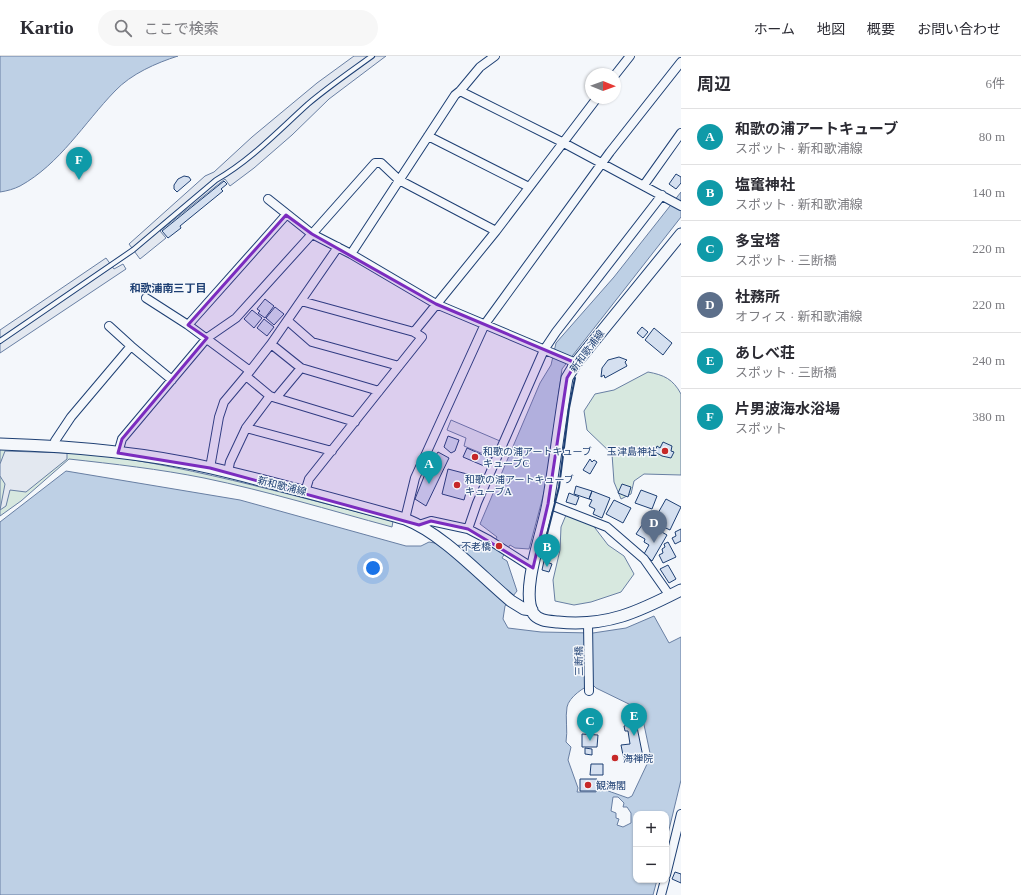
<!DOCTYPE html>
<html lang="ja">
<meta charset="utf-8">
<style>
:root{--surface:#fff;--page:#f7f7f7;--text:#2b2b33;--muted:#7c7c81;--line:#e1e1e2;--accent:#0b8043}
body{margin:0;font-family:"Times New Roman","Noto Sans JP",serif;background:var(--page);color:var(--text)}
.controls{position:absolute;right:12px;bottom:12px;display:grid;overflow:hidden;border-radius:8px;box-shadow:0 1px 3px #0004}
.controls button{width:36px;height:36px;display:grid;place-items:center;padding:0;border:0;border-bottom:1px solid var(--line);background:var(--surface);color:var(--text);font:20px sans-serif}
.compass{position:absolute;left:585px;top:12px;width:36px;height:36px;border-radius:50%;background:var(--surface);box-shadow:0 1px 3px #0004;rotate:91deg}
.you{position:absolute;left:373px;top:512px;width:14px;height:14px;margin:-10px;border:3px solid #fff;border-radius:50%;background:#1a73e8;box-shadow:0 0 0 6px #1a73e833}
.badge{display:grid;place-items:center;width:26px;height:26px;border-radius:50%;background:var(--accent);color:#fff;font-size:13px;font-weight:700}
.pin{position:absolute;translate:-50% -33px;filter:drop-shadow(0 1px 2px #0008)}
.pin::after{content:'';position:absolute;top:21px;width:14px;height:12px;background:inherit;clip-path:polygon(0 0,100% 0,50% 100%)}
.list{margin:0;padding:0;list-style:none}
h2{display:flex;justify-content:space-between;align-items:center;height:52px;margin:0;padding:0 16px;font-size:17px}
h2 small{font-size:13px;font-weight:400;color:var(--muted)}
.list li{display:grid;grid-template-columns:26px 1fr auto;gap:12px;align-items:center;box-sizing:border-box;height:56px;padding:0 16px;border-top:1px solid var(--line)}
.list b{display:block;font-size:15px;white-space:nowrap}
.list p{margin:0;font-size:13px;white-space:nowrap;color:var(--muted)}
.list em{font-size:13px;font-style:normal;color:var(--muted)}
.icon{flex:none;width:22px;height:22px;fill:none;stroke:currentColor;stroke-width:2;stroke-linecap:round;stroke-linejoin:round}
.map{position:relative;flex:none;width:681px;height:839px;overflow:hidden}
header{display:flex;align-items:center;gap:24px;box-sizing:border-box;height:56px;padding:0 20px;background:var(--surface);border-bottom:1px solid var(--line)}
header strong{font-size:19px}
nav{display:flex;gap:22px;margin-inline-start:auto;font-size:14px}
.search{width:280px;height:36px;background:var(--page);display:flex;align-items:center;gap:10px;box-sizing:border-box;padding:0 14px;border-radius:22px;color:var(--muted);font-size:15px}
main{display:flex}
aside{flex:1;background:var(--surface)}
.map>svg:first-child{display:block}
.green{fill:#d7e8df;stroke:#687fa3}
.parking{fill:#e3e8f0;stroke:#687fa3}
.water{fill:#bed0e5;stroke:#687fa3;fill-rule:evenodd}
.building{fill:#d5e0f0;stroke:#1d3f73}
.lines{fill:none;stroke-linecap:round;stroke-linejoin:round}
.lane-casing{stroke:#1d3f73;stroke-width:6}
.street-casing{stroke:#1d3f73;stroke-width:10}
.secondary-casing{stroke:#1d3f73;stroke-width:13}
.lane{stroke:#f4f7fb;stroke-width:4}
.street{stroke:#f4f7fb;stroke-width:8}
.secondary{stroke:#f4f7fb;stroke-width:11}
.wall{stroke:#1d3f73;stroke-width:2}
.marked{fill:#7b2cbf;fill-opacity:0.2;stroke:#7b2cbf;stroke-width:3;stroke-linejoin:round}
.poi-dot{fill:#c62828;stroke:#f4f7fb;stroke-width:1.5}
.labels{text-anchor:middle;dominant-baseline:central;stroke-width:3;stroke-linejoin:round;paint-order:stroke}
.street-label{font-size:10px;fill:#1d3f73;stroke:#f4f7fb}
.poi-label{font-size:10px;fill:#1d3f73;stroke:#f4f7fb;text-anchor:start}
.neighbourhood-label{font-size:11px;font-weight:bold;fill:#1d3f73;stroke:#f4f7fb}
</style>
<header>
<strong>Kartio</strong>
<div class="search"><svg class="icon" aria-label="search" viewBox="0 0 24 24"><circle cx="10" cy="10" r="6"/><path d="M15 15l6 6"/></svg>ここで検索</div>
<nav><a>ホーム</a><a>地図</a><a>概要</a><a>お問い合わせ</a></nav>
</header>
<main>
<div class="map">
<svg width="681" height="839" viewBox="0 0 681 839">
<rect width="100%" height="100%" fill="#f4f7fb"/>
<path class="green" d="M648 316C664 319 673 323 681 338V419L644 418 634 425 631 438 621 443 614 426 612 398 587 374 584 355 595 338 614 334Z
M0 393C23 394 47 393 70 395 180 407 286 438 393 465L392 471C329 454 267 435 204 422 159 413 114 408 69 403L21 445 0 460Z
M566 459 592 468 608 489 624 500 634 518 621 536 591 546 574 549 555 545 553 524 560 494 561 471Z"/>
<path class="parking" d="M354 0H386L329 43 292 79 254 112 230 130 225 123 160 175 166 182 140 203 129 188 205 120 214 116 252 81 317 27Z
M106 202 114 213 123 208 126 213 0 297V274Z
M451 364 500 385 493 402 464 390 466 382 447 374Z
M5 395 67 397V403L26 436 10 434 6 450 0 454 5 428 0 420V408Z"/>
<path class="water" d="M0 0H178C156 7 131 18 115 35 84 67 60 108 20 130 14 133 7 135 0 136Z
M681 136V161L562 313 546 429 529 493 515 492 510 489 502 502 507 505 517 535 505 550 503 563 508 572 541 576 593 577 626 572 654 560 669 587 681 581V724L666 786V758H636V824H657L653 839H0V466L66 415 240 444 406 490H421L429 486 451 490 474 488 483 491H491L497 481 480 468 540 327 551 309 556 287 614 221ZM592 628 596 632 635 651 643 664 650 697 648 706 632 740 628 742 600 732 596 736H577L578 732 568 704 571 691 566 686C568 675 565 661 567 651 569 641 584 631 592 628ZM613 741H618L624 747 623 751H627L631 757V767L623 771 617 769 619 763 616 762V757L611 755Z"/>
<path class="building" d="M676 118 681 121V127L676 133 669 128Z
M184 120 189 121 191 124 177 136 174 133V129L178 123Z
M224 125 227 128 221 133 223 135 180 170 181 172 168 182 162 175Z
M265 243 274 250 265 262 258 257 260 255 257 253Z
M275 251 284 258 274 269 266 262Z
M252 254 262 262 254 272 244 263Z
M264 263 274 271 267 280 257 272Z
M642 271 648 276 643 282 637 277Z
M654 272 672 287 663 299 645 284Z
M619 301 627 304 625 306 627 310 605 322 604 319 601 321 602 312 608 304Z
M448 380 459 384 455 395 451 397 444 391Z
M663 386 672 390 671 395 674 396 671 402 662 400 655 396 657 390 660 392Z
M467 392 487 401 484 410 463 401Z
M438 396 449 402 426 450 415 443 427 413Z
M590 403 592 406 594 404 597 406 590 418 583 414Z
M448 413 471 419 464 444 442 438Z
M622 428 631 431 628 441 618 437Z
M576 430 592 435 589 443 574 438Z
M641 434 657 440 652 453 635 447Z
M592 435 610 442 602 462 593 458 595 453 589 450 592 444 589 443Z
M569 437 579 441 576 449 566 446Z
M666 443 681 451 670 474 653 466Z
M614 444 631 452 623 467 606 458Z
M642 469 651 474 653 471 667 479 652 505 644 498 649 489 644 486 645 483 636 478Z
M681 473V485L675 488 672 482 676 480 675 476Z
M668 486 676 501 663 507 659 499 663 497 662 493 665 491 664 488Z
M544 505 552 508 549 516 542 514Z
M668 509 676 523 669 527 660 513Z
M633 663 636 666 643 701 624 704 621 689 630 688 628 675H625L624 670 628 669 627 664Z
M582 678 598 679 597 691H582Z
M585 692 592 693V699L585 698Z
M591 708H603V719H590Z
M580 723H597V735H580Z
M675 816 681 818V827L672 823Z"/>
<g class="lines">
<g class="lane-casing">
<path id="lane" d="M0 285 133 194 216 124C251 104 278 75 308 48 328 31 350 16 372 0"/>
</g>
<g class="street-casing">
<path id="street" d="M615 19 630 0
M460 35 562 86 681 150
M428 80 529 131
M644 129 681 77
M268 143 312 178 375 107H381L399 124 496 175
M351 198 455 39 460 35 480 11 495 0
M146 242 188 269
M301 245 414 276
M288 265 312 286 399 310
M109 270 131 290
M271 288 250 315 188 269 286 159
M301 312 271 288 338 191
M246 320 270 340
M276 342 355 366
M246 372 270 340 276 342 301 312 379 335
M55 390V385L71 361 131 290 172 324
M118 397 122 383 207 282 236 262 312 178 351 198 436 248 576 307
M210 412 219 361 224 346 250 315
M228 416 230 406 246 372 332 395
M305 436 309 423 422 281 414 276 496 175 597 42
M548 448 607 471 644 503 670 540
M405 463 415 422 485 268 610 96 681 6
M419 469 431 465 468 473
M533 512 489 484 468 473 477 447 544 294 556 276 662 139
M588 567 589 635
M666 819 681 758
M661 839 665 824"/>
</g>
<g class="secondary-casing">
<path id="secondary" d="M681 178 576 307 567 322C560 363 555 406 548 447 544 473 520 534 533 557 538 565 549 565 558 566 607 571 638 556 681 534
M0 388C70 390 142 396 211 412 276 427 340 445 405 463 443 478 479 518 511 545L524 553 532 554"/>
</g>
<use href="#lane" class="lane"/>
<use href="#street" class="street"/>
<use href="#secondary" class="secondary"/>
<path class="wall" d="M542 498 559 431 569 352 575 322"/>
</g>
<path class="marked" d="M286 159 312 178 436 248 576 307 567 322 548 448 533 512 468 473 431 465 419 469 210 412 118 397 122 383 207 282 188 269Z"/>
<g class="poi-dot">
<circle cx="665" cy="395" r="4"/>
<circle cx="475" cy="401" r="4"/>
<circle cx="457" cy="429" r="4"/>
<circle cx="499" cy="490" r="4"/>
<circle cx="615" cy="702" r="4"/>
<circle cx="588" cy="729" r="4"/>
</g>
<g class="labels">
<g class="street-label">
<text transform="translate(587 295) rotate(-53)">新和歌浦線</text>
<text transform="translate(282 430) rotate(14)">新和歌浦線</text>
<text transform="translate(579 605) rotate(-91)">三断橋</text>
</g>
<g class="poi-label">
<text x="483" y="395">和歌の浦アートキューブ<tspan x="483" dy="12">キューブC</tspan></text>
<text x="657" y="395" text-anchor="end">玉津島神社</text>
<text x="465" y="423">和歌の浦アートキューブ<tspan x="465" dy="12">キューブA</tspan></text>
<text x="491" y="490" text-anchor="end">不老橋</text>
<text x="623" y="702">海禅院</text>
<text x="596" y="729">観海閣</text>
</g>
<g class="neighbourhood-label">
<text x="168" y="232">和歌浦南三丁目</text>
</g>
</g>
</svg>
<div class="controls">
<button>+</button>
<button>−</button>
</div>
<svg class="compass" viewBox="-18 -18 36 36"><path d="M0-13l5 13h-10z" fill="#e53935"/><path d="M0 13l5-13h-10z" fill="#7c7c81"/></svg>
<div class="you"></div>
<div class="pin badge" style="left:429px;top:428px;background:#0f9aa8">A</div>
<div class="pin badge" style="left:547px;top:511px;background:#0f9aa8">B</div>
<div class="pin badge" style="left:590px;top:685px;background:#0f9aa8">C</div>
<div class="pin badge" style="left:654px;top:487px;background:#5c6f8a">D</div>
<div class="pin badge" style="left:634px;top:680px;background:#0f9aa8">E</div>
<div class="pin badge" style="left:79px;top:124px;background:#0f9aa8">F</div>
</div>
<aside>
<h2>周辺<small>6件</small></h2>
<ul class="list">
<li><span class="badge" style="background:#0f9aa8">A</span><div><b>和歌の浦アートキューブ</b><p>スポット · 新和歌浦線</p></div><em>80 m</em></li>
<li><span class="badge" style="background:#0f9aa8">B</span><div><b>塩竃神社</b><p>スポット · 新和歌浦線</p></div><em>140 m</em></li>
<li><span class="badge" style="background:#0f9aa8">C</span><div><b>多宝塔</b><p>スポット · 三断橋</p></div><em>220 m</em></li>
<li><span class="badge" style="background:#5c6f8a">D</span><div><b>社務所</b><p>オフィス · 新和歌浦線</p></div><em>220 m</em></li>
<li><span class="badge" style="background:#0f9aa8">E</span><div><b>あしべ荘</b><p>スポット · 三断橋</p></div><em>240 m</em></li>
<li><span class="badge" style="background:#0f9aa8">F</span><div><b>片男波海水浴場</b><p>スポット</p></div><em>380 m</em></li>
</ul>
</aside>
</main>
